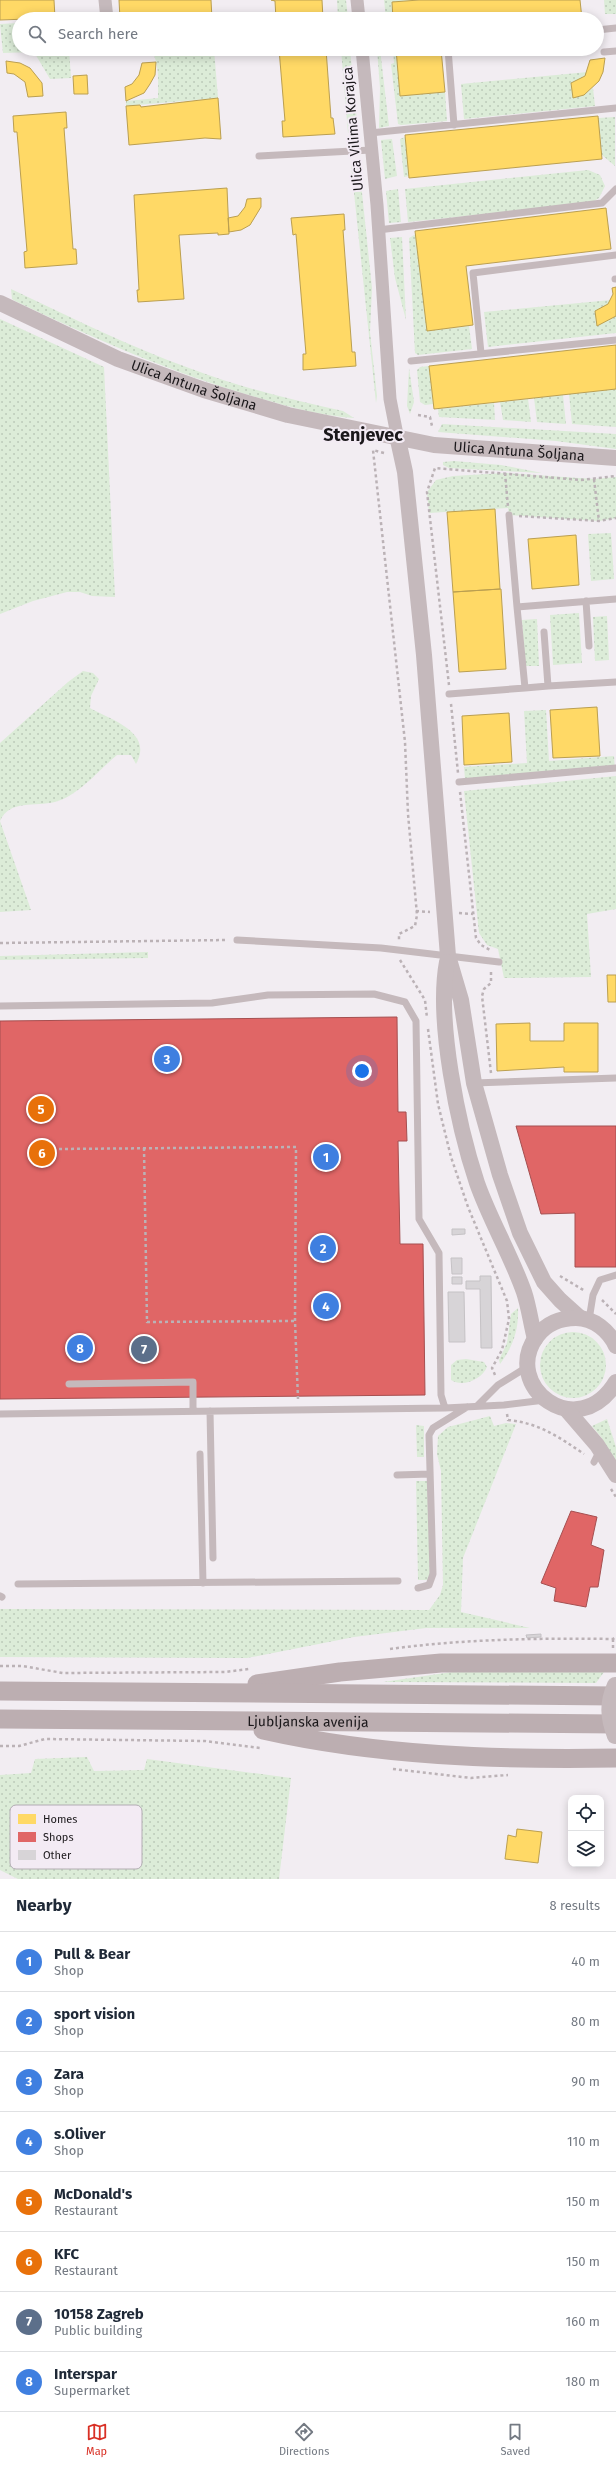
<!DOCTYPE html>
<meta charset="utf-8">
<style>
:root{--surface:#fff;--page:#f2f2f3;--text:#1f2937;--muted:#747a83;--line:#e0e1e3;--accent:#d93025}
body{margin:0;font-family:"Fira Sans",sans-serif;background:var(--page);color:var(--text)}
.controls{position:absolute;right:12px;bottom:12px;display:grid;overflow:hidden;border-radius:8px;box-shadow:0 2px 10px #0003}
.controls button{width:36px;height:36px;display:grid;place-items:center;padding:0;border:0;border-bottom:1px solid var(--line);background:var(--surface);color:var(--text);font:20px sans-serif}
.you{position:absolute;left:362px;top:1071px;width:14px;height:14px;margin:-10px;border:3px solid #fff;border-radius:50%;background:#1a73e8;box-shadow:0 0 0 6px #1a73e833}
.badge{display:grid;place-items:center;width:26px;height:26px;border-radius:50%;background:var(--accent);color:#fff;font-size:13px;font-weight:700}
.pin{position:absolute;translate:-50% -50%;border:2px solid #fff;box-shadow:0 1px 4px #0006}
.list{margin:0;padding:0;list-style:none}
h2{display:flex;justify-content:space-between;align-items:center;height:52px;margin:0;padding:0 16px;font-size:17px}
h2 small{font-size:13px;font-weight:400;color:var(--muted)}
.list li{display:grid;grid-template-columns:26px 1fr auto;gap:12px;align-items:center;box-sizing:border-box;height:60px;padding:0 16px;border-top:1px solid var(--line)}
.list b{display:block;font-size:15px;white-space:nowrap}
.list p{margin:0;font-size:13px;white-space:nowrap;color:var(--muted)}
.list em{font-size:13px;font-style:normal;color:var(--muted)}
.icon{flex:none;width:22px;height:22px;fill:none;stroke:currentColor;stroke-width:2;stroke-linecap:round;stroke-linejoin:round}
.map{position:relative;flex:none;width:616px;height:1879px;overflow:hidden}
.search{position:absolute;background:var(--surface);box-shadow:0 2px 10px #0003;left:12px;right:12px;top:12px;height:44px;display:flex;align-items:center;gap:10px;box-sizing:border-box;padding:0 14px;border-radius:22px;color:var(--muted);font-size:15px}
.sheet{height:532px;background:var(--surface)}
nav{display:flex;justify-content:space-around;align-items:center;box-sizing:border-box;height:56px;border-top:1px solid var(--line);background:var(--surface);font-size:11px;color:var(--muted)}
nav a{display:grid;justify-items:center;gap:2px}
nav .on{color:var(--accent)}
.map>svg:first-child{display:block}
.grass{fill:url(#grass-dots)}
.homes{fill:#ffd966;stroke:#bb9f50}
.shops{fill:#e06666;stroke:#a54f50}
.building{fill:#d7d4d7;stroke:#c5c2c5}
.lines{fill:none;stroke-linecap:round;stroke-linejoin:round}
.path{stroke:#bbb2b6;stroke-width:2.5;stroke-dasharray:3 3;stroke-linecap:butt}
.service{stroke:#c5b9bc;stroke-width:7}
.minor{stroke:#c5b9bc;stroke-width:13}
.tertiary{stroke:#c5b9bc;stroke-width:16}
.secondary{stroke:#bcaeb1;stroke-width:19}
.tertiary-bridge{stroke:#c5b9bc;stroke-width:16}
.labels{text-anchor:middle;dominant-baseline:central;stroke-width:4;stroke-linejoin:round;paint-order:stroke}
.street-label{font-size:14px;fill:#1b181b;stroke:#f3ebf4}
.district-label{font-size:18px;font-weight:bold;fill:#1b181b;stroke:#f3ebf4}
.key{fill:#f3ebf4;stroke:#b2acb3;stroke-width:1}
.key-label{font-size:11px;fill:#1b181b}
</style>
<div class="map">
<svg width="616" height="1879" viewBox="0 0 616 1879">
<defs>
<pattern id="grass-dots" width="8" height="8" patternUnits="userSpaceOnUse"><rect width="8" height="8" fill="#dcecd8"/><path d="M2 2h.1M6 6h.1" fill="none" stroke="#bccab9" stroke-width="1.8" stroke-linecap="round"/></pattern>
</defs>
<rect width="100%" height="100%" fill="#f2edf2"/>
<path class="grass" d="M337 0H346L348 19H338Z
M384 0H419L392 2 393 19H386Z
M604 0H616V14H605Z
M19 23V49H69L71 78 50 79 34 52 3 53 0 24Z
M150 49H214L218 98 126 106V101L158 98C158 82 160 61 150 49Z
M341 49H350L358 132 348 133Z
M377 49H380L389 126 379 128 380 88Z
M393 49H396L400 96 445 92 447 121 401 125 398 124 391 64 394 63Z
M588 72 581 79 571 83 573 98 584 95 593 88 595 106 464 119 461 84Z
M615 117V166L602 155 598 118Z
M405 137 409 176 404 177 400 139Z
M392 139 397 176 385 179 381 140Z
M351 164H359L372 288 370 332 377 396 376 403Z
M588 170 600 175 605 186 599 198 591 203 408 222 405 189Z
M398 189 401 222 389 223 386 191Z
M416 234 427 331 469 326 472 349 418 355 415 353 409 238Z
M402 237 406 320 395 278 390 238Z
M11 289C70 317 128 346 189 368 239 387 291 400 343 411L354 418C322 416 290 407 259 398 174 374 95 339 15 301L12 299Z
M611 300 608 304 596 311 597 326 616 316V333L488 347 484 312Z
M0 319 104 367 115 597 92 596 80 592H67L33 601 0 614Z
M429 366 433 404 425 405 420 402 417 370 420 367Z
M409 368 414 402 410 414 407 406Z
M616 389V427L572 424 569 394Z
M563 395 566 424 537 422 534 398Z
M528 399 531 422 503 420 500 402Z
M494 403 495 420 439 417 438 409Z
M442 424 616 434V449L556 441 438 432Z
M454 461 501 465 542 473 449 468 443 465V462Z
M505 473 594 479 616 477V518L599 521 509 515 508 508 429 513 427 492 436 480 453 476Z
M611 533 614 579 591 581 588 534Z
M579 613 582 663 553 665 550 615Z
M607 616 609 660 595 661 593 617Z
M537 619 539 666H525L522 620Z
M83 671 93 673 99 679 91 696 90 708C111 720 154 732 136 764L131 755H117C99 770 78 796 55 802 35 807 10 799 0 821L31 910 0 912V743L68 682Z
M546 710 549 761 614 756 615 770 465 779 464 767 527 763 524 711Z
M616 776V909L587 914 591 977 504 978 498 949 487 945 479 933 464 791Z
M148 952V958L0 960V956Z
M518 1308C519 1329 513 1347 500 1364L499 1360 507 1343 511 1314Z
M540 1365a33 33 0 1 1 66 0a33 33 0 1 1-66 0Z
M466 1359 484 1362 487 1367C482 1379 463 1388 451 1380V1365L457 1360Z
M490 1416 494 1426 506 1423 516 1424 463 1558 461 1612 530 1628H426L354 1637 247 1658 0 1657V1609L429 1610 440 1595 443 1585 441 1471 437 1454 438 1436 448 1427Z
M607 1419 616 1447V1463L601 1437 592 1426Z
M416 1425 424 1426V1457H417Z
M416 1481H428L430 1580H418Z
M607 1668 596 1683 383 1682 452 1672Z
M87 1757 94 1771 144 1770 147 1759 291 1778 279 1879H18L0 1870V1775L31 1773 35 1759Z"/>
<path class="homes" d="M0 0H54L55 18 0 20Z
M119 0H211L212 19H120Z
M271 0H322L323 19H276L275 1Z
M419 0H580L582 19H393L392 2Z
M279 49H326L331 118H333L335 134 283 137 282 121H285Z
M396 49H441L445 92 400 96Z
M605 58 603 72 599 81 584 95 573 98 571 83 585 76 590 60Z
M6 61 20 63 30 68 42 83 43 96 28 97 25 82 14 74 7 73Z
M156 62 155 75 150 84 144 93 126 101 125 87 132 84 139 75 142 63Z
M87 75 88 94H74L73 76Z
M218 98 221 139 205 138 129 145 126 106 140 105 141 107Z
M66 112 67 128H64L73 249H76L77 264 25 268 24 252 27 251 17 132H14L13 116Z
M598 116 602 159 409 178 405 135Z
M227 188 229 234 218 235V233L179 235 184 299 138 302 137 290H139L134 195Z
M261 198V207L250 225 241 230 229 232 228 218 238 216 245 207 247 199Z
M606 208 611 249 466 266 473 325 427 331 415 231Z
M344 214 345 230H343L352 352H355L356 366 303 370V354H306L296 234 293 235 291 218Z
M616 287V316L597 326 595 311 608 304 613 294 612 288Z
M616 345V389L434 409 429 366Z
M495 509 500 589 453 592 447 512Z
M576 535 579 585 532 589 528 539Z
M501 589 506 669 459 672 453 592Z
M597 707 600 756 553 758 550 710Z
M509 713 512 762 464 765 462 716Z
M607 975H616V1002H608Z
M530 1023V1041H564V1023H598V1072H564V1067L497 1071 496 1024Z
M517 1829 542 1832 538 1863 505 1859 508 1835 516 1837Z"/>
<path class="shops" d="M397 1017 398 1112H406L407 1141H398L400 1244H423L425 1395 0 1399V1021Z
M516 1126H616V1267H575V1213L541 1214Z
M571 1511 597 1517 591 1545 604 1550 598 1587H590L586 1607 554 1601 556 1588 541 1583Z"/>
<path class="building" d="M452 1229H465V1234L452 1235Z
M451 1258H462V1274H452Z
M480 1276H491L492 1348H481L480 1289H466V1281H480Z
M452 1277H462V1284H452Z
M448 1292H464L465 1342H449Z
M541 1634V1637L527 1638 526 1635Z"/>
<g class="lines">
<path class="path" d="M418 415 430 417 432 426
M384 453 373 450 405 742 408 814 417 915 415 926 399 934V941
M505 473 508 507
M594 479 599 521
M519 516 599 521 616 518
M449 685 427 492 435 468 581 480 616 476
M451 704 458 773
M460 792 476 938 481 945 490 950
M416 911 430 912
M459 913 473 914
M0 943 227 940
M400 960 425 1000 427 1018
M428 1029 438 1104 451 1157 468 1207 507 1301 509 1319 502 1350 492 1368 495 1375
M491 1073 482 996 484 989 491 983V971
M144 1148 147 1322 295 1321
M59 1149 296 1147 295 1321 298 1399
M560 1276 585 1291
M602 1300 616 1314
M507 1414 508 1420C539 1423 559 1437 584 1454
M611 1489 616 1497
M613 1639V1648
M390 1649C464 1639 538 1638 613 1639L616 1637
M0 1666H22L63 1673 225 1672 249 1669
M0 1746H19L45 1739 205 1741 260 1748
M393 1769 471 1778 508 1775"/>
<path class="service" d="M597 30 616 28
M448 49 454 125
M604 52 616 51
M370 133 616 108
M259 156 371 150
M378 230 602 203 616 189
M615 279H616
M481 353 473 273 616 255
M411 361 616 340
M509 515 517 607 616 599
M586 601 589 646
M544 632 548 686 616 682
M525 688 548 686
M449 694 525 688 517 607
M459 782 616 768
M237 940 381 948 499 962
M0 1006 212 1003 268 995 374 994 405 1002 416 1021 419 1219 439 1253 441 1395 445 1408
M474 1083 616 1078
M589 1320 593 1295 600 1280 616 1275
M69 1384 193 1382V1411
M477 1406 498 1385 527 1367
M210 1411 213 1558
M0 1414 445 1408 504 1405 545 1400
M200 1454 203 1583
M594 1462 600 1450
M397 1475 430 1474
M18 1584 398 1581
M418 1588 429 1585 433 1574 429 1435 433 1428 467 1407
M0 1596 2 1597"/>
<path class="minor" d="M105 0 107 19
M357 0 359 19
M362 49 377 205 390 399 398 440"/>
<g class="tertiary">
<path id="s1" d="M0 303 118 359 204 390 288 415 434 445 616 458"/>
<path d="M398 440 405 472 424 655 448 956 461 1000 474 1083 500 1175 520 1233 544 1282 560 1300 580 1318"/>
<path d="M447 962C436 1020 458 1126 477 1183 490 1220 511 1255 524 1292 529 1307 531 1324 535 1339"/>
<path d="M616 1346C609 1331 594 1318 576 1318 560 1318 547 1323 537 1336 500 1386 578 1445 616 1382"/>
<path d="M566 1409 597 1445 616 1475"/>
</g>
<g class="secondary">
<path d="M257 1684 340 1672 441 1663H616"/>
<path d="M0 1691 616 1696"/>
<path id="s2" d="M0 1719 616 1724"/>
<path d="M263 1730C378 1756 498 1760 616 1758"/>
</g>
<path class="tertiary-bridge" d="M615 1685C607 1703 608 1718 615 1736"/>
</g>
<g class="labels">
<g class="street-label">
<text transform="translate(353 129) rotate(-95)">Ulica Vilima Korajca</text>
<text stroke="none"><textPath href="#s1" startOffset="211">Ulica Antuna Šoljana</textPath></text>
<text stroke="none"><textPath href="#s1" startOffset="544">Ulica Antuna Šoljana</textPath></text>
<text stroke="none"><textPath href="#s2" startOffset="308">Ljubljanska avenija</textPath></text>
</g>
<g class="district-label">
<text x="363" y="435">Stenjevec</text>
</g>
</g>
<rect x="10" y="1805" width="132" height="64" rx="6" class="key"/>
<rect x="18" y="1814" width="18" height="10" fill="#ffd966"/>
<rect x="18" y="1832" width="18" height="10" fill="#e06666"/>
<rect x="18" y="1850" width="18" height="10" fill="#d7d4d7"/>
<g class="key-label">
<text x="43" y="1823">Homes</text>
<text x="43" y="1841">Shops</text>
<text x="43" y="1859">Other</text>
</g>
</svg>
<div class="controls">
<button><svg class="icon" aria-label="locate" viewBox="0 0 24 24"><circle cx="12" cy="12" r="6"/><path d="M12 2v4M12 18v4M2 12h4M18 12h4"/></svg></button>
<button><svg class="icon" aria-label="layers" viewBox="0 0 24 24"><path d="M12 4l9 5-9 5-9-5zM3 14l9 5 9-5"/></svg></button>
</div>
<div class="you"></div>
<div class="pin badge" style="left:326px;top:1157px;background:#3f7fe0">1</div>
<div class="pin badge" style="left:323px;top:1248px;background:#3f7fe0">2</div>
<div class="pin badge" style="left:167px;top:1059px;background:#3f7fe0">3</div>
<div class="pin badge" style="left:326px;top:1306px;background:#3f7fe0">4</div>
<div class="pin badge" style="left:41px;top:1109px;background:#e8710a">5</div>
<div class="pin badge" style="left:42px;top:1153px;background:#e8710a">6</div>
<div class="pin badge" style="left:144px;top:1349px;background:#5c6f8a">7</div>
<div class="pin badge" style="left:80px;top:1348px;background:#3f7fe0">8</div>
<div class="search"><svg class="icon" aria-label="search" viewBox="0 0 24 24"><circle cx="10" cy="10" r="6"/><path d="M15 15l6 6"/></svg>Search here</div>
</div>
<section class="sheet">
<h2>Nearby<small>8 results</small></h2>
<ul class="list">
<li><span class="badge" style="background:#3f7fe0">1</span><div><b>Pull &amp; Bear</b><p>Shop</p></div><em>40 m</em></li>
<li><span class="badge" style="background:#3f7fe0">2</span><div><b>sport vision</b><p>Shop</p></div><em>80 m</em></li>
<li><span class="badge" style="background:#3f7fe0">3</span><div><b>Zara</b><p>Shop</p></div><em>90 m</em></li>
<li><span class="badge" style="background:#3f7fe0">4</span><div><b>s.Oliver</b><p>Shop</p></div><em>110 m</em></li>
<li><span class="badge" style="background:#e8710a">5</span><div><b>McDonald's</b><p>Restaurant</p></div><em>150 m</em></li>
<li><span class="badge" style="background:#e8710a">6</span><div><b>KFC</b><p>Restaurant</p></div><em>150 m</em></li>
<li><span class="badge" style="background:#5c6f8a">7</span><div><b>10158 Zagreb</b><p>Public building</p></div><em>160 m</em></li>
<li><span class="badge" style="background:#3f7fe0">8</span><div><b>Interspar</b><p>Supermarket</p></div><em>180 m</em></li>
</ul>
</section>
<nav>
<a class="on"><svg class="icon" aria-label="map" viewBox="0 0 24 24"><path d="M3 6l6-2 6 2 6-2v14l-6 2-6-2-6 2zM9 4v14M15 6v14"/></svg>Map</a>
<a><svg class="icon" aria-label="directions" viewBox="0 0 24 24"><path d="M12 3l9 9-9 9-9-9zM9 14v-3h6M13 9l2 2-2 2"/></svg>Directions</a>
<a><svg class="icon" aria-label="saved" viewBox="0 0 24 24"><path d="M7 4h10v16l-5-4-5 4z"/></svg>Saved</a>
</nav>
